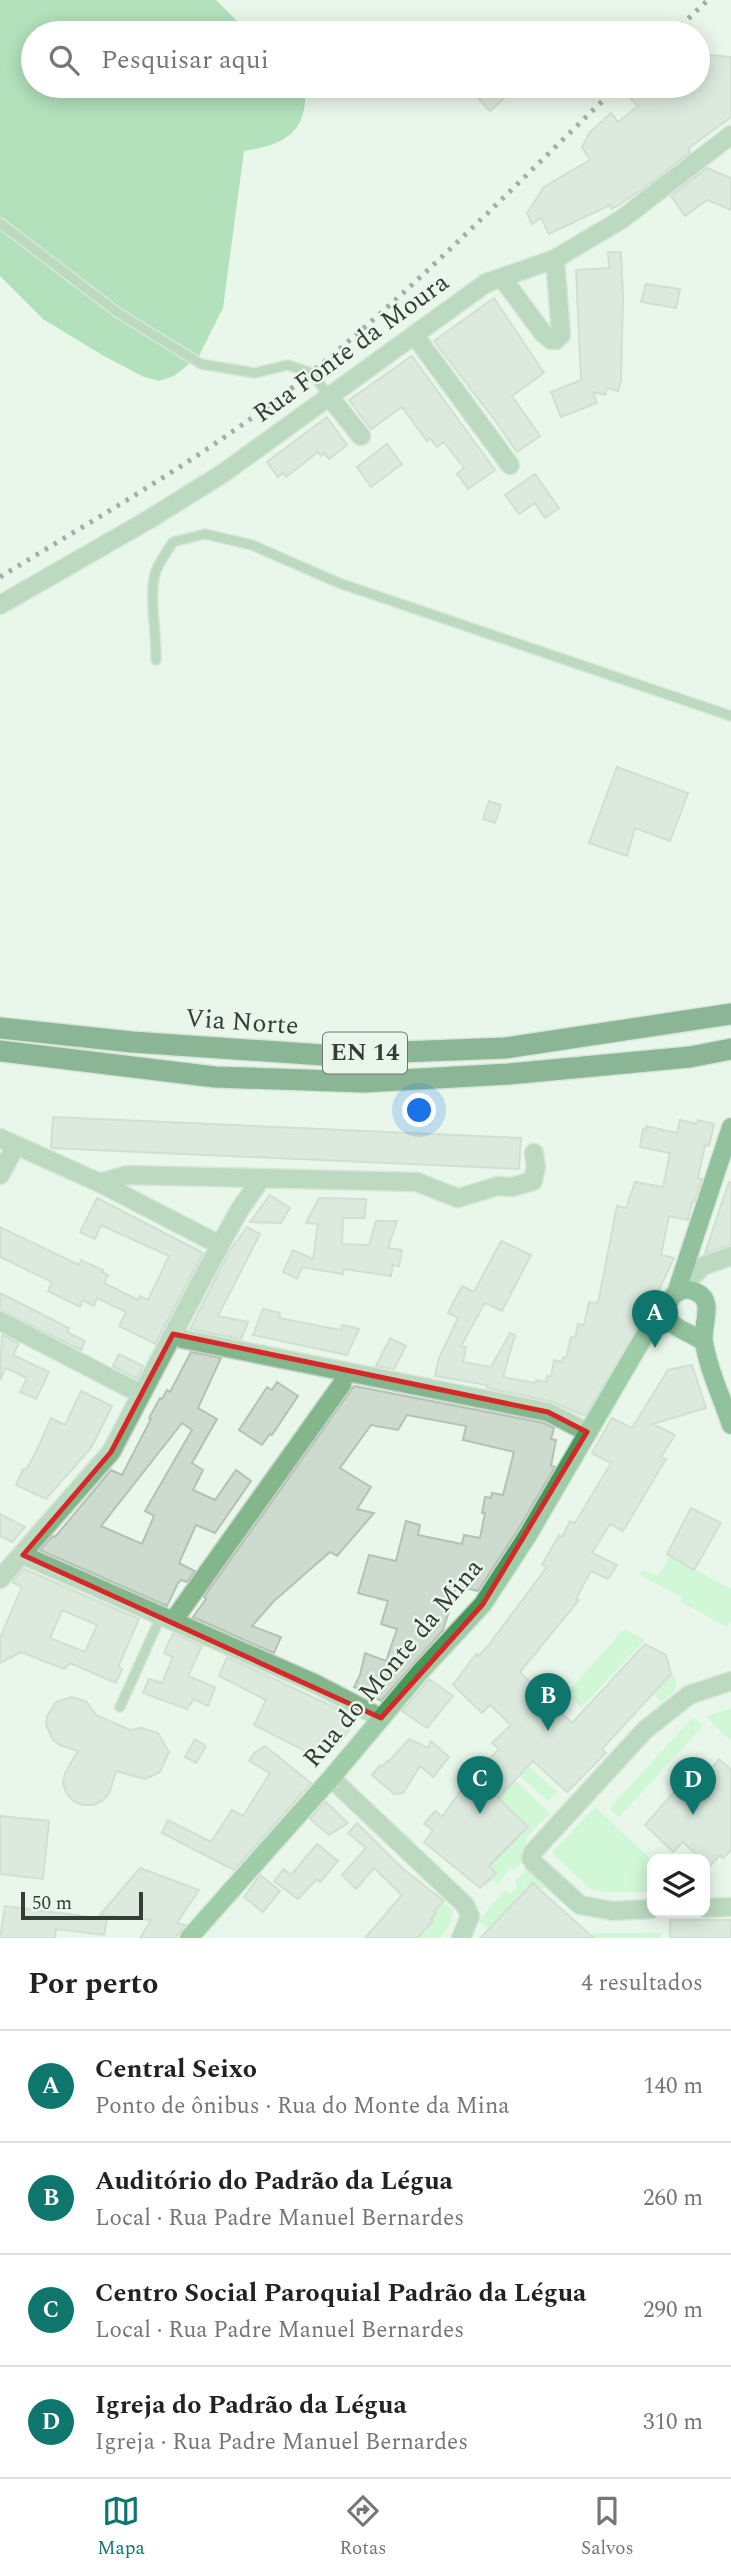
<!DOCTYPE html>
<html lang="pt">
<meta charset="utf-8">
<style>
:root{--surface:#fff;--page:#f2f2f2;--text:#222;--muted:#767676;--line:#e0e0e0;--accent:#0f766e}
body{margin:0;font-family:Spectral,serif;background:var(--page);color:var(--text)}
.controls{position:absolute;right:21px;bottom:21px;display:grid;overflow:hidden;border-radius:14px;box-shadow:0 4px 18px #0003}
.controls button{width:63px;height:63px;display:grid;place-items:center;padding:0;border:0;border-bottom:2px solid var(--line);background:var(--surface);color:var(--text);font:35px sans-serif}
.scale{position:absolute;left:21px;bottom:18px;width:122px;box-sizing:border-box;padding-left:7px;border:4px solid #363c37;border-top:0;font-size:19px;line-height:24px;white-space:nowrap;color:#363c37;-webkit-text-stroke:5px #e9f7eb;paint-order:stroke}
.you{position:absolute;left:420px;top:1111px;width:24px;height:24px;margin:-18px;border:5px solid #fff;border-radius:50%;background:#1a73e8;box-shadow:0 0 0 10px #1a73e833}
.badge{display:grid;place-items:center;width:46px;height:46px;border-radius:50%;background:var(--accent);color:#fff;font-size:23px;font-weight:700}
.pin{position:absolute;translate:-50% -58px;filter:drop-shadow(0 2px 4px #0008)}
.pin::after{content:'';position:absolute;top:37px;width:24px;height:21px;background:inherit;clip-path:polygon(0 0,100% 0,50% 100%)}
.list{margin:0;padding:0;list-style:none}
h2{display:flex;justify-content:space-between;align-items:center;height:91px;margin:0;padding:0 28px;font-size:30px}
h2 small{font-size:23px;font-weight:400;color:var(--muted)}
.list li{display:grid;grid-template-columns:46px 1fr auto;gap:21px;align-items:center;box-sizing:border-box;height:112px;padding:0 28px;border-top:2px solid var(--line)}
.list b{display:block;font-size:26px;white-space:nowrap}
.list p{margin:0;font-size:23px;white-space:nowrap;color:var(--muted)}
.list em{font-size:23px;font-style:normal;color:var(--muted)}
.icon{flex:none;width:38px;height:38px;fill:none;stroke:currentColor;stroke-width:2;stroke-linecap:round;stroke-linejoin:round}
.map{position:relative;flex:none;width:731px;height:1938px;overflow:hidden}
.search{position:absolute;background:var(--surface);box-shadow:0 4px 18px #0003;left:21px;right:21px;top:21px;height:77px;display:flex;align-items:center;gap:18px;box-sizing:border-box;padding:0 24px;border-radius:38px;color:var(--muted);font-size:26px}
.sheet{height:539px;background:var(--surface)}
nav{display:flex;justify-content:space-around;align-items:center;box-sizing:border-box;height:98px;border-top:2px solid var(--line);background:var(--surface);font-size:19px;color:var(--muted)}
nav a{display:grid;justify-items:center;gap:4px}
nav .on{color:var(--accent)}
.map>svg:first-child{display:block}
.green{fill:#b2f6bd}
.forest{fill:#70c581}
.building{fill:#cddace;stroke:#b4c1b5;stroke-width:2;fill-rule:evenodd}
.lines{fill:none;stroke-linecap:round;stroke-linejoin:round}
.lane-casing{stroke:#c5d2c7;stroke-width:12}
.street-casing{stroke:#c5d2c7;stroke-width:21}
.secondary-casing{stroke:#c5d2c7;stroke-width:21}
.primary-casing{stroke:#c5d2c7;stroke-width:21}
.highway-casing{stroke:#c5d2c7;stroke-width:24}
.lane{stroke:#83b78b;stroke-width:9}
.street{stroke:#83b78b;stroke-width:18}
.secondary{stroke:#449958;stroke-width:18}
.primary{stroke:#267e3f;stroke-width:18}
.highway{stroke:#19662f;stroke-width:21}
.rail{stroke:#4f5751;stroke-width:5;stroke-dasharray:3.5 7;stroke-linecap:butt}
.marked{fill:none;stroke:#d62828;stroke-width:5;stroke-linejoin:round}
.labels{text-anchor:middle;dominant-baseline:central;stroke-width:5;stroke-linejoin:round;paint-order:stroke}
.shield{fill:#e9f7eb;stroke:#6c746d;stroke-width:2}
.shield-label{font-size:24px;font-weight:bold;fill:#363c37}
.street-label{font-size:26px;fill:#363c37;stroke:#e9f7eb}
</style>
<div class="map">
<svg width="731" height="1938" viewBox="0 0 731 1938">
<rect width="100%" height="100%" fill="#e9f7eb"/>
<path class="green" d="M670 1556 731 1589V1621L727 1627 681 1602 682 1597 640 1575 643 1570 658 1576Z
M624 1629 645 1640 582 1707 566 1694Z
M672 1675 675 1676 676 1690 661 1702 654 1694Z
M731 1708V1741L706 1717Z
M693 1717 703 1726 619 1817 610 1808Z
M528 1766 557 1792 548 1801 519 1775Z
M515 1780 550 1814C534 1830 522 1836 524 1860L514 1870 510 1867 498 1885 493 1880 486 1886 484 1883 498 1798Z
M595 1807 652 1860V1892H603L589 1888 552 1853Z
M528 1867 545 1887 541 1891 533 1884 488 1929 479 1921 504 1890 510 1894 518 1885 515 1881Z
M443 1902 453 1910 451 1921 441 1938H417L432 1921 431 1919 436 1913 434 1911Z
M593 1933H661V1938H593Z"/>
<path class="forest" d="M0 0H216L249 33H33V86H301L305 89C308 133 283 145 244 151L223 308 199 356 174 376 159 381 144 377 104 356 43 319 0 276Z"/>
<path class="building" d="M698 54 731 57V117L689 148 690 152 643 189 612 209 610 205 549 234 541 218 532 224 527 213 544 187 590 160 582 147 590 132 611 113 618 122 638 106 628 96 638 86H698Z
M467 86H517L490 111Z
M707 168 731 178V210L707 200 685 216 671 196Z
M608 252H621L623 298 621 380 618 391 607 388 605 395 593 392 597 403 561 417 551 392 581 380 576 270 609 268Z
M646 284 680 289 676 308 641 302Z
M494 298 544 373 512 396 540 436 517 452 496 422 434 341Z
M412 356 495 470 468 489 457 474 464 468 444 442 437 447 430 438 427 441 402 407 371 429 349 400Z
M327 417 347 445 329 459 324 453 321 456 318 452 286 477 283 473 278 477 267 462Z
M387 444 402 464 371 487 357 467Z
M535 474 559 508 545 518 535 503 519 514 505 495Z
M617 767 688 793 670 841 635 828 627 856 589 843Z
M489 801 501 805 495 823 483 819Z
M53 1117 521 1138 519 1169 51 1148Z
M680 1120 697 1124 698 1120 714 1124 709 1146 705 1145 698 1178 702 1179 694 1202H692L688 1220 669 1216 661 1255 674 1258 652 1304 585 1416 550 1401 487 1388V1385L435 1376 439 1358 458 1318 448 1313 462 1286 474 1292 501 1241 531 1255 502 1311 485 1303 461 1346 466 1347 463 1362 491 1367 510 1333 515 1335 503 1377 536 1383V1380L546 1382 547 1376 551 1377 554 1360 562 1362 563 1357 566 1358 571 1337 575 1338 578 1324 584 1325 589 1302 598 1303 617 1206 626 1208 635 1182 663 1187 670 1153 640 1147 643 1129 646 1130V1126L677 1133Z
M729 1182 731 1183V1245L705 1253Z
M270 1195 290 1208 281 1223 250 1222Z
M97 1198 203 1253 155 1344 119 1326 126 1312 97 1298 94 1306 83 1300 80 1307 48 1291 52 1282 0 1257V1227L79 1265 81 1260 103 1270 102 1272 108 1275 104 1283 138 1300 140 1296 148 1300 169 1256 101 1225 95 1239 80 1232Z
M319 1198 366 1199 365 1218H343L342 1244 369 1245 376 1221H397L388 1248 402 1250 399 1266 393 1265 391 1276 344 1269 343 1274 302 1267 297 1279 283 1272 293 1250 313 1259 318 1224 306 1223Z
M247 1227 260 1234 218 1316 248 1322 241 1339 190 1329 230 1250Z
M0 1293 69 1328 67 1332 85 1341 81 1350 0 1310Z
M263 1309 280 1313 279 1318 340 1330 343 1325 359 1329 347 1355 253 1335Z
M2 1335 19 1343 13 1355 49 1372 36 1399 20 1392 27 1378 6 1368 0 1380Z
M390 1338 406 1346 394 1369 376 1366Z
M191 1352 221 1358 198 1408 217 1419 192 1463 203 1470 193 1490 215 1500 236 1470 251 1481 215 1533 196 1525 179 1563 195 1571 187 1582 181 1580 178 1583 167 1606 40 1550 53 1536 55 1537 111 1470 122 1475 151 1419 149 1418 160 1398 162 1399 167 1390 170 1392ZM182 1423 192 1430 145 1511 154 1516 142 1544 101 1526Z
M119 1354 143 1366 137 1379 113 1366Z
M692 1365 706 1408 653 1424 675 1435 661 1457 666 1459 623 1531 610 1524 592 1553 617 1565 608 1579 591 1571 576 1599 579 1600 520 1672 572 1723 645 1644 666 1655 671 1674 602 1749 606 1753 567 1792 533 1761 498 1798 528 1827 489 1866 496 1873 480 1888 424 1842 433 1830 424 1824 435 1811 442 1817 467 1782 499 1749 492 1743 511 1725 490 1705 482 1713 453 1685 476 1654 478 1656 488 1646 547 1567 542 1565 559 1535 562 1537 570 1521 575 1523 611 1463 592 1453 612 1418 632 1428 668 1370Z
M277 1382 298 1396 272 1435 270 1434 262 1445 239 1430 267 1387 272 1390Z
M354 1386 544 1423 554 1428 551 1439 556 1440 551 1466 555 1467 519 1528 478 1591 457 1586 443 1630 381 1701 354 1687 360 1675 365 1653 386 1661 397 1629 381 1624 388 1601 358 1593 369 1555 396 1561 406 1521 420 1525 418 1535 462 1544 464 1535 480 1538 485 1513H482L485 1497 491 1498 492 1493 503 1495 514 1452 463 1440 466 1426 407 1415 398 1430 371 1425 340 1468 371 1487 357 1509 374 1513 337 1556 330 1552 274 1601 252 1626 281 1637 274 1653 193 1617 206 1599 204 1597Z
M81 1391 112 1406 91 1448 46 1499 16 1485 23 1469 26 1470 35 1454 51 1418 65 1425Z
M691 1508 721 1523 694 1570 667 1554Z
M0 1514 25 1527 12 1542 0 1536Z
M24 1569 139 1619 118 1667 122 1669 116 1683 70 1663 64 1669 21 1652 0 1663V1638L22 1587 12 1582ZM62 1610 97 1625 85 1652 50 1638Z
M173 1633 202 1646 188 1676 215 1687 208 1706 194 1699 187 1709 143 1693 149 1679 162 1683 173 1657 164 1653Z
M227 1657 351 1715 347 1721 354 1724 334 1749 320 1742 313 1755 254 1725 266 1700 219 1676Z
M429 1679 453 1696 427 1728 402 1711Z
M71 1697 86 1701 96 1715 130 1730 142 1728 158 1733 169 1752 160 1772 145 1779 116 1771 109 1794 102 1801 93 1805H82L73 1801 66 1793 63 1783 65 1773 78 1751 60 1745 53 1740 46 1724 47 1716 56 1702Z
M195 1739 206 1746 196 1763 185 1757Z
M409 1739 428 1748 431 1741 449 1757 433 1777 420 1766 403 1793 394 1794 372 1775 380 1765 382 1767 387 1761 388 1762Z
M265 1746 311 1783 234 1870 162 1833 168 1820 211 1842 232 1810 243 1816 270 1773 249 1761 254 1753Z
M703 1759 712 1768 719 1759 731 1770V1850L723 1858 720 1855 709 1867 705 1859H701L683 1842 673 1852 645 1825Z
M325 1801 348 1823 329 1835 310 1819Z
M0 1816 49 1821 43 1879 0 1874Z
M357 1823 402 1868 444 1901 434 1911 436 1913 431 1919 433 1921 417 1938H365L402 1895 374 1868 356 1889 342 1875 366 1848 348 1833Z
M317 1844 338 1861 320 1882 317 1879 298 1899 274 1881 284 1869 291 1875Z
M140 1868 199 1890 177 1923 185 1925 175 1938H140L151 1920 100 1915Z
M260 1875 280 1891 263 1912 244 1897Z
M533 1883 541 1891 594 1938H480Z
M5 1906 107 1919 104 1935 56 1929 55 1938H0Z
M670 1920H731V1938H670Z"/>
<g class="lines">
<g class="lane-casing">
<path id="lane" d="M0 223 117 312 201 364 255 373 288 365 312 373 328 395
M156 660C157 634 148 595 156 571 160 561 167 551 173 542L205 534 252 545 339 583 731 716
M120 1707 161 1616"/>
</g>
<g class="street-casing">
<path id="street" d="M502 278 543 333 551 340H556L561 335 555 259
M415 336 510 465
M328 395 361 436
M0 605 148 520 222 474 486 283 555 259 622 219 731 135
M0 1138 100 1183 220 1245
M0 1175 15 1147
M100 1183 127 1175 417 1182 458 1198 498 1186 511 1187 533 1181 536 1167 534 1153
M695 1274 703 1266 731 1256
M0 1321 141 1394
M173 1334 183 1339 548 1412 587 1432
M23 1555 316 1684 381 1718
M0 1579 111 1452 220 1245 240 1209 261 1179
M173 1621 342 1384 345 1371
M331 1778 465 1905 470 1916 461 1938
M705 1908 731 1907
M652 1909 613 1911 580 1905 534 1863 531 1858 533 1852 645 1730 689 1695 731 1681"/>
</g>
<g class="secondary-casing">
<path id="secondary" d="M189 1938 331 1778 421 1671 483 1604 528 1535 656 1316 668 1303"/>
</g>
<g class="primary-casing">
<path id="primary" d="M676 1293 731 1127
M704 1343C695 1334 679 1331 672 1323 658 1306 677 1283 696 1292 716 1301 701 1325 704 1342 708 1369 722 1398 731 1425"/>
</g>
<g class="highway-casing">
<path id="highway" d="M0 1028 132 1042 323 1055 505 1048 731 1014
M0 1051 215 1077 364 1082 509 1074 690 1057 731 1049"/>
</g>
<use href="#lane" class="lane"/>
<use href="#street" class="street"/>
<use href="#secondary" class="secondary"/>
<use href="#primary" class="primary"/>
<use href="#highway" class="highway"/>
<path class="rail" d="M673 33 708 0
M0 577C106 512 217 450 313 371 421 283 518 182 618 86"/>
</g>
<path d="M0 0H731V1938H0ZM173 1334 548 1412 587 1432 483 1604 381 1718 23 1555 111 1452Z" fill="#e9f7eb" fill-opacity=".55" fill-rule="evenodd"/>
<path class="marked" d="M173 1334 548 1412 587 1432 483 1604 381 1718 23 1555 111 1452Z"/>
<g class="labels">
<rect class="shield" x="323" y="1032.5" width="84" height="41" rx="5"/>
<g class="shield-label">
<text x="365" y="1053">EN 14</text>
</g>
<g class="street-label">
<text transform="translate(351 348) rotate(-36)">Rua Fonte da Moura</text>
<text transform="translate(242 1022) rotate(4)">Via Norte</text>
<text transform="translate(393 1663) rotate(-50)">Rua do Monte da Mina</text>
</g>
</g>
</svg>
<div class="controls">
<button><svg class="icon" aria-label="layers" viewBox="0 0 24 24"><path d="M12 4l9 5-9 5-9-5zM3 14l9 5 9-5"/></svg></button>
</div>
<div class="scale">50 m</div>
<div class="you"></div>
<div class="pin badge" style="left:655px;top:1348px">A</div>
<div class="pin badge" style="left:548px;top:1731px">B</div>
<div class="pin badge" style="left:480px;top:1814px">C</div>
<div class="pin badge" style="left:693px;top:1815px">D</div>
<div class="search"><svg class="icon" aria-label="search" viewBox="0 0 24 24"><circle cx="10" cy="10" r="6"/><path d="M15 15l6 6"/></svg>Pesquisar aqui</div>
</div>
<section class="sheet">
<h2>Por perto<small>4 resultados</small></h2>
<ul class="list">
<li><span class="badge">A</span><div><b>Central Seixo</b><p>Ponto de ônibus · Rua do Monte da Mina</p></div><em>140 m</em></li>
<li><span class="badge">B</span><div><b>Auditório do Padrão da Légua</b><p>Local · Rua Padre Manuel Bernardes</p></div><em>260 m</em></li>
<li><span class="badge">C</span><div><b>Centro Social Paroquial Padrão da Légua</b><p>Local · Rua Padre Manuel Bernardes</p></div><em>290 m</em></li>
<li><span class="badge">D</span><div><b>Igreja do Padrão da Légua</b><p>Igreja · Rua Padre Manuel Bernardes</p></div><em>310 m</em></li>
</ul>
</section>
<nav>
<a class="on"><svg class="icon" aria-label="map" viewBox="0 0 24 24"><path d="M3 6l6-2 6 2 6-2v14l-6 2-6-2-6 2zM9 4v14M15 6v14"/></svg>Mapa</a>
<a><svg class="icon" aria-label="directions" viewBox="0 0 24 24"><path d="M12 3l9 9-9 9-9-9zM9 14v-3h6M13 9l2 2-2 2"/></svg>Rotas</a>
<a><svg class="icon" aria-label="saved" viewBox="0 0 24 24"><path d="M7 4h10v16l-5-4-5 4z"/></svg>Salvos</a>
</nav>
